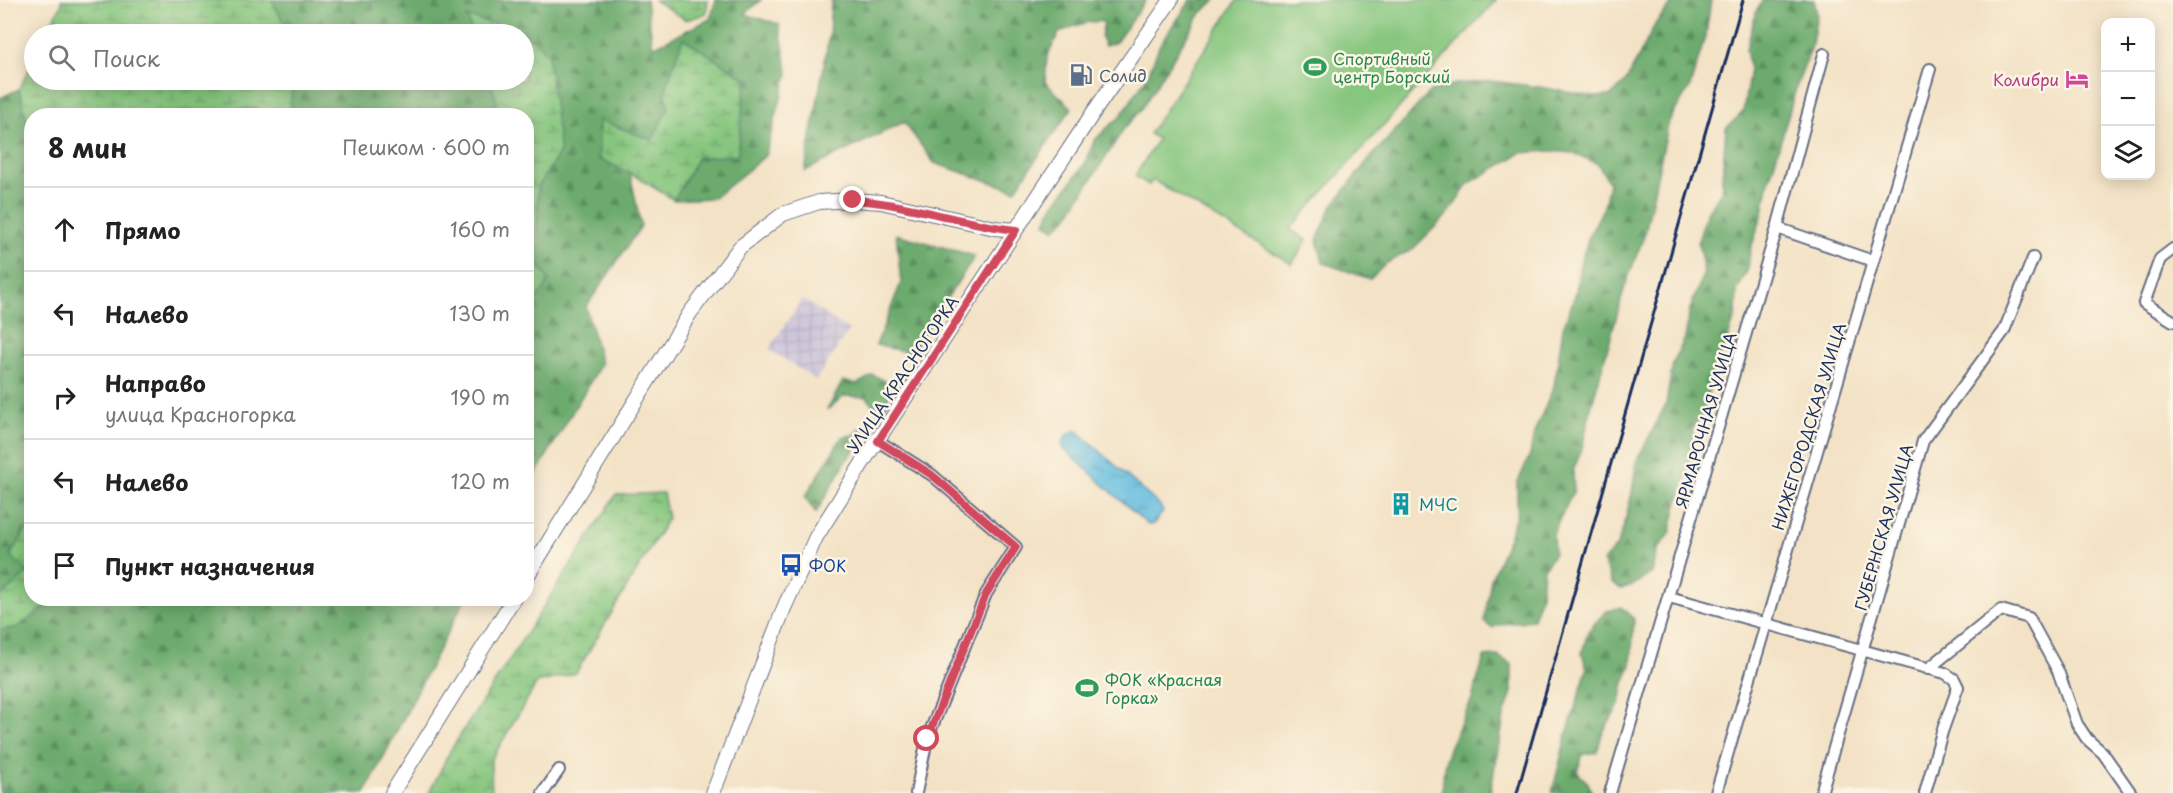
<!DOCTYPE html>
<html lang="ru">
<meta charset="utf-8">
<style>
:root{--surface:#fff;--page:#f6f6f6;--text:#222;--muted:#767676;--line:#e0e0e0}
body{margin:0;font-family:"Playpen Sans",sans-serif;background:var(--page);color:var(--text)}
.controls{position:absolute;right:18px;top:18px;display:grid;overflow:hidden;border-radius:12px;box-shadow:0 3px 15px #0003}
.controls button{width:54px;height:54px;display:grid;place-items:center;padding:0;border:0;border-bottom:2px solid var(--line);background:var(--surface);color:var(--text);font:30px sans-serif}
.stop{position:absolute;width:18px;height:18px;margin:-14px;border:4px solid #d1495b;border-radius:50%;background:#fff}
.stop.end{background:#d1495b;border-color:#fff;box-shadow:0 2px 6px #0008}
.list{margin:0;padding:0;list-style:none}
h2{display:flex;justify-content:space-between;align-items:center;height:78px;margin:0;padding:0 24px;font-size:26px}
h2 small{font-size:20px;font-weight:400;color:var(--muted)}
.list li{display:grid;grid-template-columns:39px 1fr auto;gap:18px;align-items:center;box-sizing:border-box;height:84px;padding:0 24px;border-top:2px solid var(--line)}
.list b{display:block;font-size:22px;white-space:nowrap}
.list p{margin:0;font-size:20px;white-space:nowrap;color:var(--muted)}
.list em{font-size:20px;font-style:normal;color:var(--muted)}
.icon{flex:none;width:33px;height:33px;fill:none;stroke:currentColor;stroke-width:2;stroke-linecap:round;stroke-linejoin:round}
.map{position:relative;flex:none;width:2173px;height:793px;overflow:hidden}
.search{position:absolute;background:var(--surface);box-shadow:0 3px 15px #0003;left:24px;top:24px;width:510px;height:66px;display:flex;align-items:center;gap:15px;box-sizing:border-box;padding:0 21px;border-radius:33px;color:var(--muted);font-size:22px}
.panel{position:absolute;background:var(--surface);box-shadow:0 3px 15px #0003;left:24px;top:108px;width:510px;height:498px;border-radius:24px}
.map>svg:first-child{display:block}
.industrial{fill:url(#industrial-grid)}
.forest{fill:url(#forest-firs);stroke:#446d66;stroke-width:1.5}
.wetland{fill:url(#wetland-marsh);stroke:#507a6e;stroke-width:1.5}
.pitch{fill:#86c67e;stroke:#507a6e;stroke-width:1.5}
.water{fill:url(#water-ripples);stroke:#3e769e;stroke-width:1.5}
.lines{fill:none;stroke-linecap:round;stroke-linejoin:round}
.minor-casing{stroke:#676e82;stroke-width:14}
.major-casing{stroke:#676e82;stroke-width:16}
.minor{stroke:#fff;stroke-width:10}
.major{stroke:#fff;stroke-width:14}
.rail{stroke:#1b2f5e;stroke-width:3}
.route{stroke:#d1495b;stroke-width:8}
.labels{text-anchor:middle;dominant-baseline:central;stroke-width:5;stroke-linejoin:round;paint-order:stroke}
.leisure-label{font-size:16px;fill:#27864d;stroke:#fcf5e5;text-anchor:start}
.service-label{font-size:16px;fill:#4e5e75;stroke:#fcf5e5;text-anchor:start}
.hotel-label{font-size:16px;fill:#b23c85;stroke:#fcf5e5;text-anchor:end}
.street-label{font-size:16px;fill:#1b2f5e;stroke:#fcf5e5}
.culture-label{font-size:16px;fill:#0d838f;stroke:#fcf5e5;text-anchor:start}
.transit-label{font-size:16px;fill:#164399;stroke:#fcf5e5;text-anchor:start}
</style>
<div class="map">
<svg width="2173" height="793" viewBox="0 0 2173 793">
<defs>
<pattern id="industrial-grid" width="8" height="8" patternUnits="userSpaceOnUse" patternTransform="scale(1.5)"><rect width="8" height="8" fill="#c8c0d8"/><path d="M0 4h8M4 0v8" fill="none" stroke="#aba5bc"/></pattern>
<pattern id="forest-firs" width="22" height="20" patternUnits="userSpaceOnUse" patternTransform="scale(1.5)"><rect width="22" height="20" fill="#6cab6d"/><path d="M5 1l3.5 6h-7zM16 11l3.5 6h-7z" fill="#588c5d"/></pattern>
<pattern id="wetland-marsh" width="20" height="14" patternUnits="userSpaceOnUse" patternTransform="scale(1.5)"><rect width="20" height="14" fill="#86c67e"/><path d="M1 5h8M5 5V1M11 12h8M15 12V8" fill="none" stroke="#6da16a"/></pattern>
<pattern id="water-ripples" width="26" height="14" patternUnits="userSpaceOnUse" patternTransform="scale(1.5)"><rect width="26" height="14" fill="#62bcdf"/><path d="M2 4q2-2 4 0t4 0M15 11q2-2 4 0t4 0" fill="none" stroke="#5099b8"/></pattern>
</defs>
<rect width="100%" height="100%" fill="#fcf5e5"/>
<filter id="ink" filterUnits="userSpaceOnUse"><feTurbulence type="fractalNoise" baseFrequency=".0167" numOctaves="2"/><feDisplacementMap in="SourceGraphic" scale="12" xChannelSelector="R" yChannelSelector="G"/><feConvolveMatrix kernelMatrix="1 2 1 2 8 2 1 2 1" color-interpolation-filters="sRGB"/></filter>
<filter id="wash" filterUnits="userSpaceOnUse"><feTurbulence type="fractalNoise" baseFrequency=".008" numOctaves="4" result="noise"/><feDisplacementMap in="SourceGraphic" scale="24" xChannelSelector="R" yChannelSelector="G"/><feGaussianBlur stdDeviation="1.35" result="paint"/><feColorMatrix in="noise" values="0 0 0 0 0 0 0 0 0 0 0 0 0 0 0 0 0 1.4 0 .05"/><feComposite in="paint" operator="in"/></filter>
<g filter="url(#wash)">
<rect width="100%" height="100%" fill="#f3e2c5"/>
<path class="industrial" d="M802 299 849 330 816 380 769 349Z"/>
<path class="forest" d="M272 0H646L653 47 710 19 716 0H761L745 14 779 24 788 73 765 156 714 198 674 200 698 157 736 155 746 79 683 39 665 91 669 107 652 140 599 120V159L630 173 641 226 586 307 601 364 527 489V313L549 281 536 261 538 187 560 152 524 31 467 17 473 34H289Z
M831 0H1146L1116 42 1105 46 1101 37 1104 22C1088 20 1074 26 1059 33L1047 57 1045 82 1072 108 1015 190 934 163 904 122 805 171 829 36Z
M1191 0H1216L1201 13 1142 108 1123 130 1066 219 1054 229 1045 223 1049 212 1086 162 1094 141 1109 126 1120 117 1148 75 1160 44Z
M1675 0H1711L1706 34 1690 87 1669 121 1645 233 1625 286 1592 404 1582 448 1573 471 1574 490 1553 533 1554 553 1543 570 1541 596 1533 619C1517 625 1508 620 1492 628L1484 622 1491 579 1510 535 1517 511V484L1530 455 1534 433 1554 386 1563 328 1576 292 1579 269 1589 236 1604 207 1609 183 1598 164 1574 153 1550 151 1521 153 1468 184 1449 213 1413 249 1387 263 1370 279 1323 263 1317 240 1331 208 1365 164 1431 91 1456 84 1490 81 1540 87 1595 97 1611 96 1626 81 1656 23Z
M1764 0H1814L1817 14 1811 49 1797 85 1768 185 1763 213 1750 251 1748 269 1737 291 1736 313 1726 345 1715 364 1705 411 1693 428 1692 450 1686 479 1677 505 1670 534 1657 550 1652 573 1635 584 1621 589 1611 582 1603 561 1617 546 1623 529 1632 493 1636 462 1666 404 1673 363 1685 338 1690 309 1704 273 1698 241 1707 212 1721 192 1726 128 1743 112 1750 69 1746 50 1757 9Z
M292 80H489L497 100 493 115 288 116 291 106Z
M19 89 32 138 31 526 10 555 29 572 5 593 0 594V98Z
M258 108V115L176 116 180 112Z
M896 234 975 256 911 353 876 345 901 283Z
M873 375 891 384 887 405 880 415 867 397 844 396 827 410 843 381 857 384Z
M870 421 871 430 846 461 816 513 805 497 842 437 852 435Z
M51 599H465L365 793H0V630L18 627 50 603Z
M1621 607 1634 619 1631 665 1624 683 1620 703 1602 734 1597 752 1581 755 1578 773 1588 783 1592 793H1552L1566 737 1587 669 1582 653 1588 631 1605 612Z
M1498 656 1512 665V692L1504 716 1490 793H1442L1444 767 1449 748 1472 699 1484 657Z"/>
<path class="wetland" d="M61 0H272L289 34H46L62 3Z
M654 0H708L706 14 686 20Z
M467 17 524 31 548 54 560 152 538 187 536 261 549 281 527 313 526 116 493 115 497 100 489 80H524V34H473Z
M683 38 746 79 737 156 698 157 674 200 630 173 599 159V120L652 140 669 107 665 91Z
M34 59V80H292L291 106 288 116 258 115 257 108 180 112 176 116H32L31 138 19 89Z
M663 493 668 518 576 673 537 683 491 760 492 793H429L450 751 616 495Z
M30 525 32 598 51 599V603L18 627 0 630V594L5 593 28 572 10 555Z"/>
<path class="pitch" d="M1237 0H1496L1290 229 1307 240 1292 264 1153 180 1149 185 1135 176 1158 139 1149 134Z"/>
<path class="water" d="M1077 430 1161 507 1163 512 1153 524 1148 525 1064 449 1062 443C1066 436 1069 432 1077 430Z"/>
</g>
<g filter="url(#ink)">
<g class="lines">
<g class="minor-casing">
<path id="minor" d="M1777 228 1873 261
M2173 249 2160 259 2144 303 2173 321
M878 441 932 475 1016 547 986 594 927 739 916 793
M1669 597 1945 673 1954 679 1958 687 1942 732 1925 793
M1928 669 2001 610 2029 618 2058 671 2077 724 2087 739 2103 753 2131 793
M543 793 559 770
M1610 793 1777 228 1824 54
M1716 793 1930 69
M1821 793 1923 441 2004 331 2033 258"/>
</g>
<g class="major-casing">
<path id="major" d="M526 578 690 313 740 247 783 214 819 202 853 200 881 202 995 228 1016 230
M392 793 514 598
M713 793 784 608 816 537 865 459 1093 113 1171 0"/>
</g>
<use href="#minor" class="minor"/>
<use href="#major" class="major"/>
<path class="rail" d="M1517 793 1743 0"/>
</g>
</g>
<g class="lines" filter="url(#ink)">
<path class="route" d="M853 200C908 203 961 224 1016 230L878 441 932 475 1016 547 986 594 927 739"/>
</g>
<defs>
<g id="stadium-bare" transform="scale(1.8)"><path d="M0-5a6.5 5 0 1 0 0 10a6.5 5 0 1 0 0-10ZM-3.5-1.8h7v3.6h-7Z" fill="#2e9e5b" stroke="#fcf5e5" stroke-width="2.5" paint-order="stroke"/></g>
<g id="fuel-bare" transform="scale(1.8)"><path d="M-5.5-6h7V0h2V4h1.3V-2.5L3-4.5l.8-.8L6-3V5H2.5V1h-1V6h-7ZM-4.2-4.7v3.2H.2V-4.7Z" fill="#5c6f8a" stroke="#fcf5e5" stroke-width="2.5" paint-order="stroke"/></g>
<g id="hotel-bare" transform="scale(1.8)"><path d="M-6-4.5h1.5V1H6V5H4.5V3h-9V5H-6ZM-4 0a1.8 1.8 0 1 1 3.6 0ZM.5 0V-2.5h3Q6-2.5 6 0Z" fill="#d1479c" stroke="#fcf5e5" stroke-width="2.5" paint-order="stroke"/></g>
<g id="building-bare" transform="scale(1.8)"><path d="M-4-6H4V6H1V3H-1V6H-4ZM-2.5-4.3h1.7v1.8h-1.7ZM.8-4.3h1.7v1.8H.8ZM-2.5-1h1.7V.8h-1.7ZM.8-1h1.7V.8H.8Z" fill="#0f9aa8" stroke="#fcf5e5" stroke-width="2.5" paint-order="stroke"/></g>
<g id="bus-bare" transform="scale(1.8)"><path d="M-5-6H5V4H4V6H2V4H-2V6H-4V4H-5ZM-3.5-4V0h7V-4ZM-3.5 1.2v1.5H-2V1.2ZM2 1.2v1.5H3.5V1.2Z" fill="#1a4fb4" stroke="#fcf5e5" stroke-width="2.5" paint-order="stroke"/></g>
</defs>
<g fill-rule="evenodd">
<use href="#stadium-bare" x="1315" y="67"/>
<use href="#fuel-bare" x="1081" y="75"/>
<use href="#hotel-bare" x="2077" y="79"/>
<use href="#building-bare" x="1401" y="504"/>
<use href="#bus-bare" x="791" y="565"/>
<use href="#stadium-bare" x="1087" y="688"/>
</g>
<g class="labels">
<g class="leisure-label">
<text x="1333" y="58">Спортивный<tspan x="1333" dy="18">центр Борский</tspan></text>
<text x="1105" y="679">ФОК «Красная<tspan x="1105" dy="18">Горка»</tspan></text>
</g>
<g class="service-label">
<text x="1099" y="75">Солид</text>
</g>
<g class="hotel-label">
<text x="2059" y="79">Колибри</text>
</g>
<g class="street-label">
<text transform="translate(902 374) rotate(-56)">УЛИЦА КРАСНОГОРКА</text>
<text transform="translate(1705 420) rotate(-74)">ЯРМАРОЧНАЯ УЛИЦА</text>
<text transform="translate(1808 426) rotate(-73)">НИЖЕГОРОДСКАЯ УЛИЦА</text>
<text transform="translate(1883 527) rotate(-74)">ГУБЕРНСКАЯ УЛИЦА</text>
</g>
<g class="culture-label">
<text x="1419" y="504">МЧС</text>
</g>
<g class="transit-label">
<text x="809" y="565">ФОК</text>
</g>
</g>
</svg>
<div class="controls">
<button>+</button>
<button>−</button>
<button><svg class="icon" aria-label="layers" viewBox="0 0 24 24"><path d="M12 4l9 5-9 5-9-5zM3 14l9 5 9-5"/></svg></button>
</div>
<div class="stop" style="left:927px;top:739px"></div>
<div class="stop end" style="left:853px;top:200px"></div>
<div class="search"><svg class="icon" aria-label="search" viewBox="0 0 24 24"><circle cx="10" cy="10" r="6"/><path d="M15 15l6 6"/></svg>Поиск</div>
<section class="panel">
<h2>8 мин<small>Пешком · 600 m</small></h2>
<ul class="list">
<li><svg class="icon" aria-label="ahead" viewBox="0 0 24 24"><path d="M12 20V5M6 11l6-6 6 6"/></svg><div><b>Прямо</b></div><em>160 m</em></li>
<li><svg class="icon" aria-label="left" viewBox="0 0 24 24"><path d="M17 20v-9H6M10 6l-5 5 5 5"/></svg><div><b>Налево</b></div><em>130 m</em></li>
<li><svg class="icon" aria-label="right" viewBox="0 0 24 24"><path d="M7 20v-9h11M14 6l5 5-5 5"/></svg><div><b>Направо</b><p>улица Красногорка</p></div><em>190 m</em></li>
<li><svg class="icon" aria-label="left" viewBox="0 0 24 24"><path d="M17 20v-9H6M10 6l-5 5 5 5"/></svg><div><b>Налево</b></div><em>120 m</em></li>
<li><svg class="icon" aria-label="arrive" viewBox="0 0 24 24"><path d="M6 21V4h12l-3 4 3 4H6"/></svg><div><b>Пункт назначения</b></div></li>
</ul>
</section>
</div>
